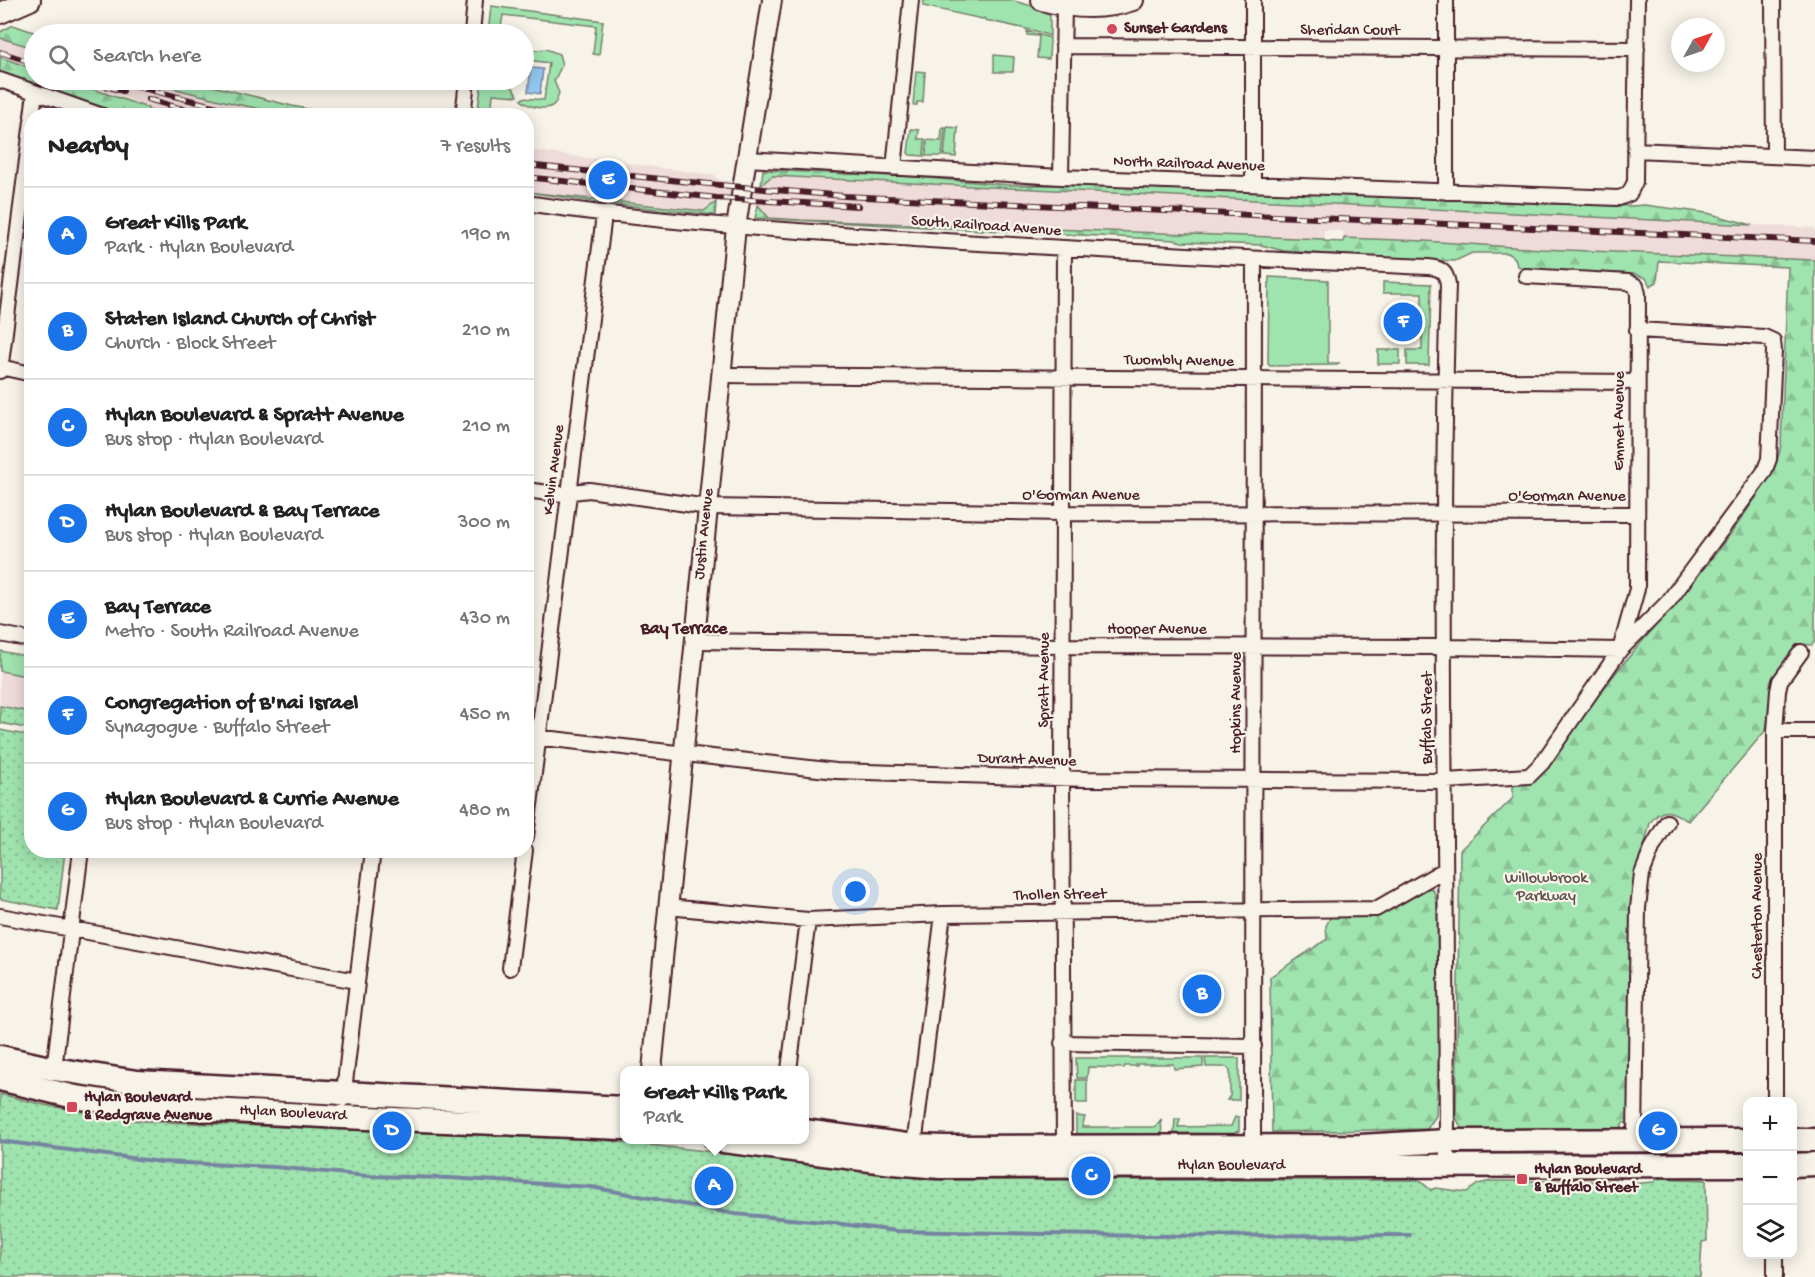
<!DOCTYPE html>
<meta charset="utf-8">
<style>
:root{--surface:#fff;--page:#f6f6f6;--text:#222;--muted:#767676;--line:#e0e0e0;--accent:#1a73e8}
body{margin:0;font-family:"Gochi Hand",sans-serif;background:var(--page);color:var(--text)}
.controls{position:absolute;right:18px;bottom:18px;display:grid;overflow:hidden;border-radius:12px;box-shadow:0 3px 15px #0003}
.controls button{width:54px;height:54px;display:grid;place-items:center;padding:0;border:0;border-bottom:2px solid var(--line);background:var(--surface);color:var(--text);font:30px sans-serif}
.compass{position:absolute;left:1671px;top:18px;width:54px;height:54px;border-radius:50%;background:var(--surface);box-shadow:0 3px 15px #0003;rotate:50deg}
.you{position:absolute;left:856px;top:892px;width:21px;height:21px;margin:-15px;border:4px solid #fff;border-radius:50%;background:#1a73e8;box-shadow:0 0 0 9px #1a73e833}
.badge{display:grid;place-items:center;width:39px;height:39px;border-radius:50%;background:var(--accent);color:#fff;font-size:20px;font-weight:700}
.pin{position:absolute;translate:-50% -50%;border:3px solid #fff;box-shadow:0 2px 6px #0006}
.popup{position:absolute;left:620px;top:1066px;width:189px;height:78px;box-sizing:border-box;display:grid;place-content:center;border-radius:12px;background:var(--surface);filter:drop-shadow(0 2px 4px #0005);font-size:20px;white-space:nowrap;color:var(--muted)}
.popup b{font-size:22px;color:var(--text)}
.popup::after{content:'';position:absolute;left:50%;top:100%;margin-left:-12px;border:12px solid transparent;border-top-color:var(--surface)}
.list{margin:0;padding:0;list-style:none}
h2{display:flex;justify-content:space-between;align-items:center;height:78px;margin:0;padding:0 24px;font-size:26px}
h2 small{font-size:20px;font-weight:400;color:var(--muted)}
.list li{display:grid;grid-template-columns:39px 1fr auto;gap:18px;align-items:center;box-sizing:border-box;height:96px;padding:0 24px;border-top:2px solid var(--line)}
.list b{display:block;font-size:22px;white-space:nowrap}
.list p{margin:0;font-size:20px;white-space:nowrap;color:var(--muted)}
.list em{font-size:20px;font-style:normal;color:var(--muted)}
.icon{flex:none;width:33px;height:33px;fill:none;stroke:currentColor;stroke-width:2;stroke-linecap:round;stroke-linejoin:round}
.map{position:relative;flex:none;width:1815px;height:1277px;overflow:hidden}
.search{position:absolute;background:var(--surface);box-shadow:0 3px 15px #0003;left:24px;top:24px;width:510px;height:66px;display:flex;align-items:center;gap:15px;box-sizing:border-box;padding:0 21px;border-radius:33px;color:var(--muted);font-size:22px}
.panel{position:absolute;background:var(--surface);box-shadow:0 3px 15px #0003;left:24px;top:108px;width:510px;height:750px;border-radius:24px}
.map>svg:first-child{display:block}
.built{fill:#efdbd9}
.green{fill:#9fe3ae;stroke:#74816c;stroke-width:1.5}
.forest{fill:url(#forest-firs);stroke:#74816c;stroke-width:1.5}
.park{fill:url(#park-dots);stroke:#74816c;stroke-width:1.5}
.water{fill:#93c7f0;stroke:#7684a1;stroke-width:1.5}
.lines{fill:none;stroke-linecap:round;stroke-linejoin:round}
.stream{stroke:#7684a1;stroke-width:4}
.minor-casing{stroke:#4a1f2b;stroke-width:18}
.tertiary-casing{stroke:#4a1f2b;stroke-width:22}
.secondary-casing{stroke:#4a1f2b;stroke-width:24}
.primary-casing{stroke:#4a1f2b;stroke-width:27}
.minor{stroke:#f7f3e8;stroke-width:14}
.tertiary{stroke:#f7f3e8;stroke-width:18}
.secondary{stroke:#f7f3e8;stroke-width:20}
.primary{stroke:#f7f3e8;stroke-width:22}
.rail-casing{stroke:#4a1f2b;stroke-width:6}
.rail{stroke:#f7f3e8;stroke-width:4;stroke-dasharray:11;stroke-linecap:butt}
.poi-dot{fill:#d1495b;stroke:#f7f3e8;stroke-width:2}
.labels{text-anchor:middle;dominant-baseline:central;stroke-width:4.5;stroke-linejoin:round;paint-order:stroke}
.poi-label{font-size:16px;font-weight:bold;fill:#4a1f2b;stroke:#f7f3e8;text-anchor:start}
.street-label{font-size:16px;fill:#4a1f2b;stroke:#f7f3e8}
.park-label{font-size:16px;fill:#5f504c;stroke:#f7f3e8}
.neighbourhood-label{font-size:18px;font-weight:bold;fill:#4a1f2b;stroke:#f7f3e8}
</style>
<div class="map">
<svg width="1815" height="1277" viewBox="0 0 1815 1277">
<defs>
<pattern id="forest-firs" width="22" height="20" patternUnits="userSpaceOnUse" patternTransform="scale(1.5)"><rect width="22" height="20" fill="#9fe3ae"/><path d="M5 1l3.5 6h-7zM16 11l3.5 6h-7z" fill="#8ac296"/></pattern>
<pattern id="park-dots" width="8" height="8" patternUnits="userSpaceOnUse" patternTransform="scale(1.5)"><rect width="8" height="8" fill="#9fe3ae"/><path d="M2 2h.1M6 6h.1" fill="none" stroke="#8ac296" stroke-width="1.8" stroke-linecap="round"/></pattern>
</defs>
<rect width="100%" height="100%" fill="#f7f3e8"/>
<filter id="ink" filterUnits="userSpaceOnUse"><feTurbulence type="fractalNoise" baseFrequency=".0167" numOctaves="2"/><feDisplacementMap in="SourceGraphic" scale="12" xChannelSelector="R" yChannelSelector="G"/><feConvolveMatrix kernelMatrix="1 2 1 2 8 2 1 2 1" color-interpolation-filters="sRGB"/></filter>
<g filter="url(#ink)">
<path class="built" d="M0 38 34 48V69L0 57Z
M67 80H140L236 104 290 115H170L148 109V108L126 98Z
M527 150 714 175 719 180 761 185 771 176 1815 228V260L1541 249 1425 241 1344 238 1343 231 1324 230V239H1287L769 218 758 205 716 202 704 211 527 192Z
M0 651 31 657V729L0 723Z"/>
<path class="green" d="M924 0H1010L1047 10 1046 13 1050 16V36L1036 31 985 20 984 18 982 19 923 6Z
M491 6 603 21 599 55 593 54 596 26 503 15 500 34H488Z
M1027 31 1050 38 1049 59 1037 58 1039 36 1027 35Z
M546 49 559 54 562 65 554 81 559 93C558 96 557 101 555 103 548 113 527 106 521 100L523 98 544 100 549 63 527 60 524 80V60L529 51Z
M994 55 1014 57 1013 72H994Z
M916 71 925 72 923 102H917V105H913Z
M482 80H505L512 86 518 96 493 94 491 115H477Z
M947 127 958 128 956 157 944 156Z
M942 128H945L942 156H926L927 140 941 141Z
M911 129 919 130 918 139H925L924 156 910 155 908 153Z
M1269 277 1328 280V363H1339L1337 365 1270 366 1268 364Z
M1383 282 1431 284 1429 365H1407V350H1422V293H1383Z
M1378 350H1400V364H1378Z
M0 651 31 657V677L0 671Z
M1076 1058H1203V1067L1174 1069 1173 1064H1137V1066H1125L1124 1068 1088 1067 1087 1078H1077Z
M1205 1058H1239V1100H1227L1230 1096V1071L1227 1067H1206Z
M1076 1080H1087V1103H1076Z
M1076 1116 1085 1117 1082 1127H1156L1161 1120 1162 1134H1076Z
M1235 1117H1239V1131L1236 1132V1134L1174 1133 1175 1119H1180L1178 1127 1231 1126Z"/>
<path class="forest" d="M13 25 39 34H34V48L0 38V32Z
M0 57 34 69V80H67L148 108V110L170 115H123L0 73Z
M140 80H189L292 106 339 115H290L236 104Z
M763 170 915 177 1009 185H1103L1556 204 1631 206 1644 205 1707 213 1752 225 772 176 761 185Z
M527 192 704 211 716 202 715 215 602 203Z
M758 205 769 218 801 220 1324 239V241L1343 242 1344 238 1425 241 1541 249 1815 260V641L1812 645 1800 644 1774 676 1766 730 1688 821C1672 811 1663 805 1650 823L1634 886 1630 924 1628 1123H1623L1620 1128 1462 1129 1456 1118 1460 850 1513 798V786L1528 782 1538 776C1566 742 1590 705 1618 670 1663 616 1711 565 1750 506 1764 486 1777 469 1781 445L1788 267 1659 261 1657 282 1650 286 1646 278 1634 274 1528 269 1517 266 1515 258 1507 253H1472L1455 261 1400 259 1284 251 1261 245 1182 242 1174 240 755 218Z
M1429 888 1434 891 1437 905 1439 1046 1436 1116 1427 1129 1272 1132 1270 977 1327 939 1326 926 1331 916 1377 914 1399 905Z"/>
<path class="park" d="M0 706 31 712V729L0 723Z
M0 730 31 736 32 850 65 851 58 910 0 899Z
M0 1094 44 1105 139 1121 601 1140 697 1150 932 1180H1419L1431 1190 1435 1188 1467 1192 1478 1184 1492 1181H1614L1617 1185 1654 1182 1658 1178 1706 1180 1707 1241 1702 1242 1700 1277H0Z"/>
<path class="water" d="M531 68 543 69 540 94 528 92Z"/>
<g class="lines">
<path class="stream" d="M0 1141 161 1162 275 1167 367 1176 449 1178 591 1187 735 1214 834 1223 896 1231 1146 1236 1410 1235"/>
<g class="minor-casing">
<path id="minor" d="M1773 0 1774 156
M472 34 475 0
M1063 46 1637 49
M0 80 103 116
M32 116 35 93
M463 116 467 80
M1635 150 1815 158
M747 159 1061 177 1619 198 1629 194 1635 182 1637 0
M894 168 911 0
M1061 177 1064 6
M1253 183V0
M1446 192V0
M526 203C660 223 794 231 929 240 1095 250 1261 260 1428 267 1439 268 1446 270 1448 284 1439 578 1447 872 1447 1166
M1064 249 1062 778 1064 1147
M0 367 32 374
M0 371 32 121
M722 375 1637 382
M526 490 556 494 589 490 708 507 1062 513 1637 514
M0 634 32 640
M694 641 1062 646 1445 647 1620 650 1668 602 1764 472 1769 459 1774 351 1773 341 1764 337 1637 330
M1775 731H1815
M526 736 836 771 1085 779 1445 781 1529 776 1542 763 1620 650 1637 589 1638 294 1636 286 1628 282 1526 276
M526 837 604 215
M667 907 808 920 943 914 1376 909 1444 870
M0 916 357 981
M510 968 525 850
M1062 1043 1254 1046
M54 1069 81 850
M789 1070 808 920
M343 1099 373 850
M1775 1102V731L1778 691 1780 681 1801 652
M1635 1140 1638 908 1642 874 1653 846 1667 822
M914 1146 943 914
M1253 1146 1254 260
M1775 1277V1254"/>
</g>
<g class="tertiary-casing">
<path id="tertiary" d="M652 1070 736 227 772 0"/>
</g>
<g class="secondary-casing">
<path id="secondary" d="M1042 0C1071 8 1104 10 1133 0
M0 13 30 0"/>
</g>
<g class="primary-casing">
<path id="primary" d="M0 1057 54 1069 137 1082 624 1108
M0 1079 75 1097 138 1106 342 1117 624 1128
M804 1131 914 1146 945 1147 1360 1146 1447 1141 1748 1140
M716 1140 893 1163 940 1167 1748 1165
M1792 1140H1815
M1792 1165 1815 1164"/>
</g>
<use href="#minor" class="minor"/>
<use href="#tertiary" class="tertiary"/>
<use href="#secondary" class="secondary"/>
<use href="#primary" class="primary"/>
<g class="rail-casing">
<path id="rail" d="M0 52 34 63
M85 80 123 91
M112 80 252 116
M148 99 206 116
M526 165 719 185 844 196 1815 241
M526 177 717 198 858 206"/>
</g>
<use href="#rail" class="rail"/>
</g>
</g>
<g class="poi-dot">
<circle cx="1112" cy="29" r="6"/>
<rect x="66" y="1101" width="12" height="12" rx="3"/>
<rect x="1516" y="1173" width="12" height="12" rx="3"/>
</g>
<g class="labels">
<g class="poi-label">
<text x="1124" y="29">Sunset Gardens</text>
<text x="84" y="1098">Hylan Boulevard<tspan x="84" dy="18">&amp; Redgrave Avenue</tspan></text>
<text x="1534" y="1170">Hylan Boulevard<tspan x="1534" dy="18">&amp; Buffalo Street</tspan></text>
</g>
<g class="street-label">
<text x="1350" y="31">Sheridan Court</text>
<text transform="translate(1189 165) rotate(2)">North Railroad Avenue</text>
<text transform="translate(986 227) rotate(4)">South Railroad Avenue</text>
<text transform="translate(1179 362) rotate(1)">Twombly Avenue</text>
<text transform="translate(1620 421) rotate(-90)">Emmet Avenue</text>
<text transform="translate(555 470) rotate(-83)">Kelvin Avenue</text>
<text x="1081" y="496">O'Gorman Avenue</text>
<text x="1567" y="497">O'Gorman Avenue</text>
<text transform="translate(705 534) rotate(-84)">Justin Avenue</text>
<text x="1157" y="630">Hooper Avenue</text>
<text transform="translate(1045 680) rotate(-90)">Spratt Avenue</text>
<text transform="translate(1237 703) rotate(-90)">Hopkins Avenue</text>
<text transform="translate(1428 718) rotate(-90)">Buffalo Street</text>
<text transform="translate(1027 761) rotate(2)">Durant Avenue</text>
<text transform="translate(1060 896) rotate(-1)">Thollen Street</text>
<text transform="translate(1758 916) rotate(-90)">Chesterton Avenue</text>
<text transform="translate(293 1114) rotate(3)">Hylan Boulevard</text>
<text x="1231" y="1166">Hylan Boulevard</text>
</g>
<g class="park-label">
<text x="1546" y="879">Willowbrook<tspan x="1546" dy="18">Parkway</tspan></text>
</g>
<g class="neighbourhood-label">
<text x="684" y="629">Bay Terrace</text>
</g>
</g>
</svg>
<div class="controls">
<button>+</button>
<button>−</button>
<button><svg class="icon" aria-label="layers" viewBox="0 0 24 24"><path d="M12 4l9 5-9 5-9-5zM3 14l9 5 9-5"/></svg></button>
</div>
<svg class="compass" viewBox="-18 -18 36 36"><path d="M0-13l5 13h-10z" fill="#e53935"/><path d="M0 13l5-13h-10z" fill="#767676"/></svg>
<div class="you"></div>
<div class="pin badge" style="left:714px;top:1186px">A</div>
<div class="popup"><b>Great Kills Park</b>Park</div>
<div class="pin badge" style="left:1202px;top:994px">B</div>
<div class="pin badge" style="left:1091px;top:1176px">C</div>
<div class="pin badge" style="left:392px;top:1131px">D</div>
<div class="pin badge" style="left:608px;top:180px">E</div>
<div class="pin badge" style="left:1403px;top:322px">F</div>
<div class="pin badge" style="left:1658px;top:1131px">G</div>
<div class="search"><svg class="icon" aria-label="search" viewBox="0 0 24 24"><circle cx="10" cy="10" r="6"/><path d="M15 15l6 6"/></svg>Search here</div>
<section class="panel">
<h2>Nearby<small>7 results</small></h2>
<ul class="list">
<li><span class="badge">A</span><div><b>Great Kills Park</b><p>Park · Hylan Boulevard</p></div><em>190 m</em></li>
<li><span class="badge">B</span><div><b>Staten Island Church of Christ</b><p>Church · Block Street</p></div><em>210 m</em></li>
<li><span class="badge">C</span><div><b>Hylan Boulevard &amp; Spratt Avenue</b><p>Bus stop · Hylan Boulevard</p></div><em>210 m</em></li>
<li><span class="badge">D</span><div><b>Hylan Boulevard &amp; Bay Terrace</b><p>Bus stop · Hylan Boulevard</p></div><em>300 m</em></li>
<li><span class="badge">E</span><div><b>Bay Terrace</b><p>Metro · South Railroad Avenue</p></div><em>430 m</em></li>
<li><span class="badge">F</span><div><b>Congregation of B'nai Israel</b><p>Synagogue · Buffalo Street</p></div><em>450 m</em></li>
<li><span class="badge">G</span><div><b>Hylan Boulevard &amp; Currie Avenue</b><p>Bus stop · Hylan Boulevard</p></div><em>480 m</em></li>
</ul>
</section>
</div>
